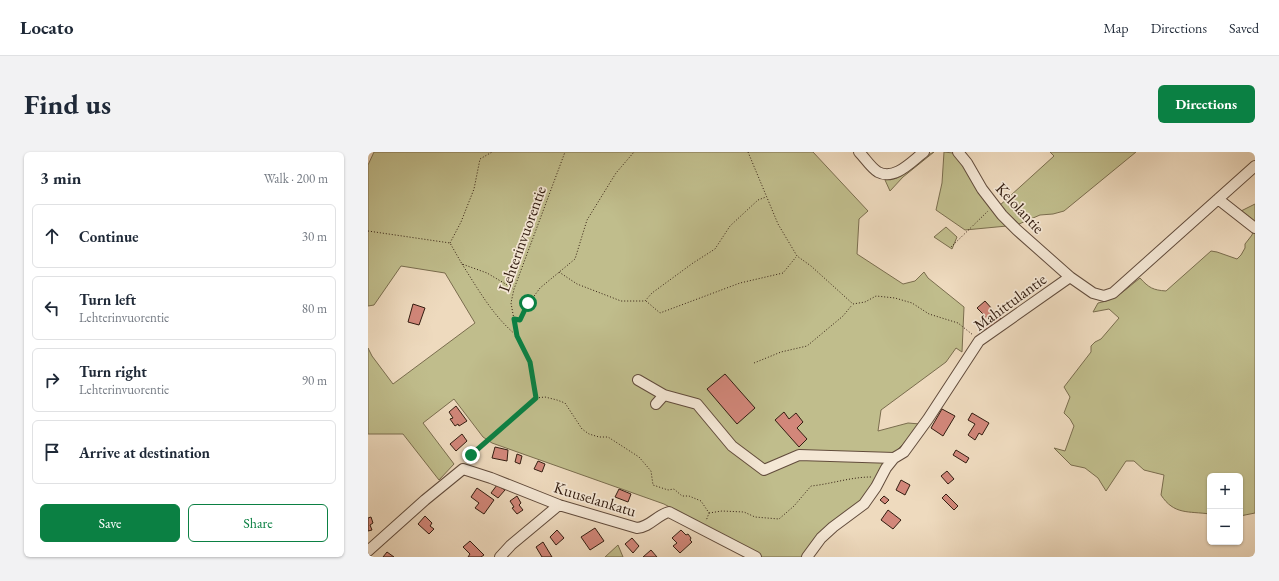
<!DOCTYPE html>
<meta charset="utf-8">
<style>
:root{--surface:#fff;--page:#f2f2f3;--text:#1f2937;--muted:#747a83;--line:#e0e1e3;--accent:#0b8043}
body{margin:0;font-family:"EB Garamond",serif;background:var(--page);color:var(--text)}
.controls{position:absolute;right:12px;bottom:12px;display:grid;overflow:hidden;border-radius:6px;box-shadow:0 1px 3px #0004}
.controls button{width:36px;height:36px;display:grid;place-items:center;padding:0;border:0;border-bottom:1px solid var(--line);background:var(--surface);color:var(--text);font:20px sans-serif}
.stop{position:absolute;width:12px;height:12px;margin:-9px;border:3px solid #0b8043;border-radius:50%;background:#fff}
.stop.end{background:#0b8043;border-color:#fff;box-shadow:0 1px 4px #0008}
.list{margin:0;padding:0;list-style:none}
h2{display:flex;justify-content:space-between;align-items:center;height:52px;margin:0;padding:0 16px;font-size:17px}
h2 small{font-size:13px;font-weight:400;color:var(--muted)}
.list li{display:grid;grid-template-columns:26px 1fr auto;gap:12px;align-items:center;box-sizing:border-box;height:64px;margin:0 8px 8px;padding:0 8px;border:1px solid var(--line);border-radius:6px}
.list b{display:block;font-size:15px;white-space:nowrap}
.list p{margin:0;font-size:13px;white-space:nowrap;color:var(--muted)}
.list em{font-size:13px;font-style:normal;color:var(--muted)}
.actions{display:flex;gap:8px;padding:12px 16px}
.actions a{flex:1;padding:9px 0;border:1px solid var(--accent);border-radius:6px;text-align:center;font-size:14px;color:var(--accent)}
.actions .main{background:var(--accent);color:#fff}
.icon{flex:none;width:22px;height:22px;fill:none;stroke:currentColor;stroke-width:2;stroke-linecap:round;stroke-linejoin:round}
.map{position:relative;flex:none;width:887px;height:405px;overflow:hidden;border-radius:6px}
header{display:flex;align-items:center;gap:24px;box-sizing:border-box;height:56px;padding:0 20px;background:var(--surface);border-bottom:1px solid var(--line)}
header strong{font-size:19px}
nav{display:flex;gap:22px;margin-inline-start:auto;font-size:14px}
.intro{display:flex;align-items:center;justify-content:space-between;box-sizing:border-box;height:96px;padding:0 24px}
h1{margin:0;font-size:28px}
.button{padding:10px 18px;border-radius:6px;background:var(--accent);color:#fff;font-size:14px;font-weight:700}
main{display:flex;gap:24px;padding:0 24px}
aside{flex:1;background:var(--surface);border-radius:6px;box-shadow:0 1px 3px #0004}
.map>svg:first-child{display:block}
.green{fill:#c0bd8c;stroke:#7a6d4e}
.building{fill:#d2877a;stroke:#331d11}
.lines{fill:none;stroke-linecap:round;stroke-linejoin:round}
.minor-casing{stroke:#624c3c;stroke-width:12}
.path{stroke:#331d11;stroke-width:1;stroke-dasharray:1 2;stroke-linecap:butt}
.minor{stroke:#f4e7d5;stroke-width:10}
.route{stroke:#0b8043;stroke-width:5}
.labels{text-anchor:middle;dominant-baseline:central;stroke-width:3.5;stroke-linejoin:round;paint-order:stroke}
.street-label{font-size:16px;fill:#331d11;stroke:#f4e7d5}
</style>
<header>
<strong>Locato</strong>
<nav><a>Map</a><a>Directions</a><a>Saved</a></nav>
</header>
<div class="intro"><h1>Find us</h1><a class="button">Directions</a></div>
<main>
<aside>
<h2>3 min<small>Walk · 200 m</small></h2>
<ul class="list">
<li><svg class="icon" aria-label="ahead" viewBox="0 0 24 24"><path d="M12 20V5M6 11l6-6 6 6"/></svg><div><b>Continue</b></div><em>30 m</em></li>
<li><svg class="icon" aria-label="left" viewBox="0 0 24 24"><path d="M17 20v-9H6M10 6l-5 5 5 5"/></svg><div><b>Turn left</b><p>Lehterinvuorentie</p></div><em>80 m</em></li>
<li><svg class="icon" aria-label="right" viewBox="0 0 24 24"><path d="M7 20v-9h11M14 6l5 5-5 5"/></svg><div><b>Turn right</b><p>Lehterinvuorentie</p></div><em>90 m</em></li>
<li><svg class="icon" aria-label="arrive" viewBox="0 0 24 24"><path d="M6 21V4h12l-3 4 3 4H6"/></svg><div><b>Arrive at destination</b></div></li>
</ul>
<div class="actions"><a class="main">Save</a><a>Share</a></div>
</aside>
<div class="map">
<svg width="887" height="405" viewBox="0 0 887 405">
<rect width="100%" height="100%" fill="#eedabe"/>
<filter id="stains"><feTurbulence type="fractalNoise" baseFrequency=".005" numOctaves="4"/><feColorMatrix values="0 0 0 0 .2 0 0 0 0 .09 0 0 0 0 .02 0 0 0 .5 -.17"/></filter>
<radialGradient id="worn" r=".72"><stop offset=".6" stop-color="#630" stop-opacity="0"/><stop offset="1" stop-color="#630" stop-opacity=".3"/></radialGradient>
<path class="green" d="M6 0H445L500 59 491 67 489 102 535 132 547 129 556 120 560 126 596 155 594 200 588 196 578 210 513 258 510 279 540 271 552 272 535 292 518 309 497 343 489 353 449 386 434 405H394L296 352 124 291 115 285 86 247 55 271 86 312 71 328 35 282H0V196L4 204 25 232 107 171 77 121 33 114 6 153 0 154V13Z
M566 0 535 25 522 39 517 28 529 26 554 6Z
M576 0 585 1 592 6 639 74 597 78 568 58 574 31Z
M682 0H768L696 59 685 62 672 63 651 72 631 54 686 4Z
M887 52V75L871 60Z
M578 75 589 85 584 97 566 85Z
M885 79H887V361L872 364V324H842V362C820 359 806 363 793 343L796 323 776 318 766 309H758L738 339 730 326 717 316 703 313 686 296 697 299 706 274 702 267 696 261 702 245 696 235 723 200V194L727 190 733 187 751 166 741 157 725 160 730 151C748 148 758 137 772 126 781 136 785 138 798 139L843 99 849 100 869 107 873 103 877 96V92L884 83Z
M250 393 255 405H237Z"/>
<path class="building" d="M617 149 634 168 619 180 611 171 617 164 609 156Z
M45 152 57 156 51 173 40 170Z
M357 222 387 256 369 272 339 237Z
M88 254 99 269 91 274 90 272 87 274 82 267 85 266 81 260Z
M574 257 587 264 575 284 563 276Z
M416 260 421 267 428 261 435 270 429 276 439 287 431 295 407 268Z
M604 261 621 271 614 283 611 281 607 288 600 283 607 272 600 268Z
M94 282 99 289 88 299 82 292Z
M127 295 140 298 139 309 124 306Z
M588 298 601 306 598 311 585 303Z
M149 302 154 304 152 312 147 310Z
M170 309 177 312 174 320 166 317Z
M579 319 586 327 580 332 573 324Z
M533 328 542 333 537 343 528 338Z
M129 333 137 338 130 346 123 341Z
M109 336 126 348 116 362 107 356 111 351 103 345Z
M251 337 263 342 260 350 247 345Z
M578 342 590 354 586 358 574 346Z
M149 344 153 351 151 353 155 358 149 362 144 356 146 355 142 349Z
M516 344 521 348 517 352 512 348Z
M520 358 533 368 525 377 513 368Z
M57 364 64 371 62 374 66 377 61 382 50 372Z
M3 365 5 371 2 373 4 378 0 379V366Z
M227 376 236 389 222 398 213 385Z
M189 378 196 386 188 393 182 385Z
M313 378 318 383 320 382 323 386 322 388 324 390 312 401 305 394 309 391 304 386Z
M264 386 271 394 265 401 257 392Z
M102 389 116 403 113 405H100L102 402 95 395Z
M175 390 184 405H174L168 395Z
M283 398 289 405H275Z
M19 400 26 405H15Z"/>
<g class="lines">
<g class="minor-casing">
<path id="minor" d="M491 0C497 6 503 16 510 20 527 29 544 9 556 0
M590 0 599 11 614 37 634 63 649 78 702 125
M850 47 887 76
M270 228 296 243 329 252 364 294 396 318 431 303 526 306
M288 252 296 243
M0 399 57 348 95 317 123 326 191 353 269 376C282 375 289 363 301 360L388 405
M132 405 143 393 191 353
M439 405 453 386 465 375 496 352 508 335 518 316 526 306 536 300 560 267 611 189 702 125 725 141 736 144 745 141 887 14"/>
</g>
<path class="path" d="M380 0 410 72 429 104 443 114 485 152 497 150 508 144 527 146 544 151 561 162 590 171 605 183
M0 79 82 91 94 112 119 121 146 137
M82 91 93 70 106 37 112 7 124 0
M583 95 620 59
M94 112C110 137 125 164 148 183
M191 120 209 132 253 149H277L284 141 325 111 347 97 362 74 390 48 398 45
M278 149 292 161 372 131 415 121 428 105
M147 167 152 168 161 151 172 136 207 107 219 68 248 21 266 0
M386 211 413 200 439 194 475 164 484 153
M168 246 177 245 189 248 197 251 214 277 221 282 231 285H240L271 305 283 319 285 333 300 338 306 337 314 344H321L333 349 341 361 338 369
M100 310 103 303 168 246 162 210 149 184 143 151 146 137 197 0
M341 361 354 359 376 360 387 365 411 367 426 354 443 334C463 332 483 325 503 325"/>
<use href="#minor" class="minor"/>
</g>
<g class="lines">
<path class="route" d="M103 303 168 246 162 210 149 184 146 167 152 168 160 151"/>
</g>
<g class="labels">
<g class="street-label">
<text transform="translate(652 56) rotate(47)">Kelolantie</text>
<text transform="translate(154 87) rotate(-70)">Lehterinvuorentie</text>
<text transform="translate(642 150) rotate(-36)">Mahittulantie</text>
<text transform="translate(227 347) rotate(17)">Kuuselankatu</text>
</g>
</g>
<rect width="100%" height="100%" filter="url(#stains)"/>
<rect width="100%" height="100%" fill="url(#worn)"/>
</svg>
<div class="controls">
<button>+</button>
<button>−</button>
</div>
<div class="stop" style="left:160px;top:151px"></div>
<div class="stop end" style="left:103px;top:303px"></div>
</div>
</main>
